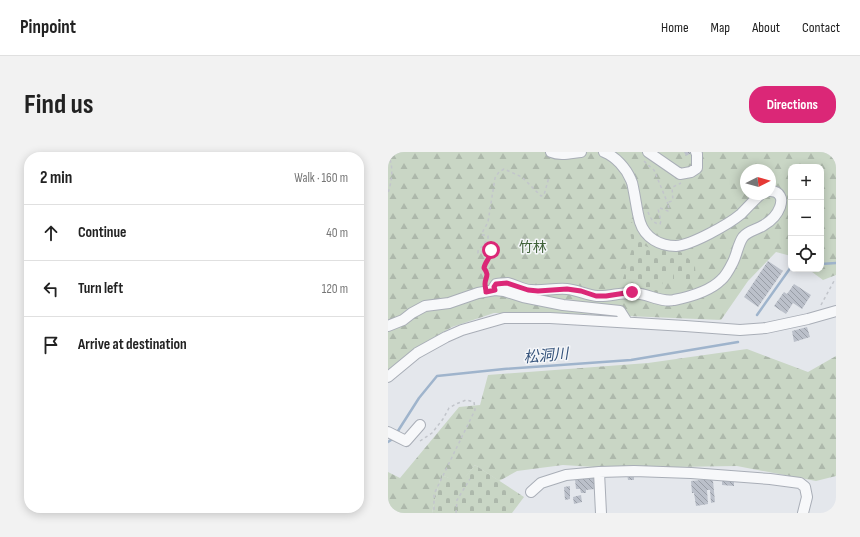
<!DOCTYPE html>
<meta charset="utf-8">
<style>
:root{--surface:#fff;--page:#f2f2f2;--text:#222;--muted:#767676;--line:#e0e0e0;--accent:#db2777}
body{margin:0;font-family:"Sofia Sans Condensed","Noto Sans JP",sans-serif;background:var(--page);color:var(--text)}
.controls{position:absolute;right:12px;top:12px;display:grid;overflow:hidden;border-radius:8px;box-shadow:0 2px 10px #0003}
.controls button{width:36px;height:36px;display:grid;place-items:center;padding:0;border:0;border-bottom:1px solid var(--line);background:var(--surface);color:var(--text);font:20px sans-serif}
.compass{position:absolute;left:352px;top:12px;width:36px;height:36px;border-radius:50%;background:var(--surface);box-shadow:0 2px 10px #0003;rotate:84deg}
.stop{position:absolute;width:12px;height:12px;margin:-9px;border:3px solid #db2777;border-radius:50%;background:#fff}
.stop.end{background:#db2777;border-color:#fff;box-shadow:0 1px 4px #0008}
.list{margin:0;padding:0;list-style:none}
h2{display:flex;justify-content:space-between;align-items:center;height:52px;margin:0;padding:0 16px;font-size:17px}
h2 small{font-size:13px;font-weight:400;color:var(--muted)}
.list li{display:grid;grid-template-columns:26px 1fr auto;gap:12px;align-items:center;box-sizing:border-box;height:56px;padding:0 16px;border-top:1px solid var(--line)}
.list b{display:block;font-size:15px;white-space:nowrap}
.list em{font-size:13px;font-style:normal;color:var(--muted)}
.icon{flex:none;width:22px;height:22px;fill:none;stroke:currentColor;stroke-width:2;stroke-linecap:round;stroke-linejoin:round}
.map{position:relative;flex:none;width:448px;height:361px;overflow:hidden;border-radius:16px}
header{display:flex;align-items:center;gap:24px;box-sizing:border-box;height:56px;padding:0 20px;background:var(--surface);border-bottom:1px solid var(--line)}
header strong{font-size:19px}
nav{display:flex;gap:22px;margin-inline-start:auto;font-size:14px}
.intro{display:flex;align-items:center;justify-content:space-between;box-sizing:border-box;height:96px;padding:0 24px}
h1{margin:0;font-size:28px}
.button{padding:10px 18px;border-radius:16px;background:var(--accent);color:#fff;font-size:14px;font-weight:700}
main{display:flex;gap:24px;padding:0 24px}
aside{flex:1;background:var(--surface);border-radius:16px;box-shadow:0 2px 10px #0003}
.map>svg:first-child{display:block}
.forest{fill:url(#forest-firs);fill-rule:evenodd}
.cemetery{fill:url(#cemetery-stones)}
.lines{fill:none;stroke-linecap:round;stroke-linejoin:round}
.stream{stroke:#9fb4cc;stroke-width:2.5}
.building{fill:url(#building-back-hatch)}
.minor-casing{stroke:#a9aeb7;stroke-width:12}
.path{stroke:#c2c5cb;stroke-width:1.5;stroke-dasharray:3 3;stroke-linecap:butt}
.minor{stroke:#f7f8fa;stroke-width:10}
.route{stroke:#db2777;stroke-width:5}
.labels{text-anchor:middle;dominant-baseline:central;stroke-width:3;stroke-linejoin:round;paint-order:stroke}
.park-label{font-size:14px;fill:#3f6138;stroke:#f4f6f9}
.water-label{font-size:15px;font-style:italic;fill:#34527a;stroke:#f4f6f9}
</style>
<header>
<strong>Pinpoint</strong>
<nav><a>Home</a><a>Map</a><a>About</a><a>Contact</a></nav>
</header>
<div class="intro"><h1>Find us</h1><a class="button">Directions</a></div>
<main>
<aside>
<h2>2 min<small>Walk · 160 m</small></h2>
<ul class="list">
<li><svg class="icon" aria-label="ahead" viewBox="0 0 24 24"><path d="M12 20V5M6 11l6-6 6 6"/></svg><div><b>Continue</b></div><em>40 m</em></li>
<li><svg class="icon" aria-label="left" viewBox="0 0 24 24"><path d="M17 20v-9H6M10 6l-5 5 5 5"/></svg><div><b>Turn left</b></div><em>120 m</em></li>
<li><svg class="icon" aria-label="arrive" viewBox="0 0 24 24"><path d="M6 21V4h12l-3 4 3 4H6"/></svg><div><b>Arrive at destination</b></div></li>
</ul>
</aside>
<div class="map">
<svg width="448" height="361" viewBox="0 0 448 361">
<defs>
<pattern id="forest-firs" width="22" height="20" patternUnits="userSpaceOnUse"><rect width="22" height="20" fill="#c9d6c5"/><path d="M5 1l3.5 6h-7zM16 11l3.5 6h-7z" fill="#adb8ab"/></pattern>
<pattern id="cemetery-stones" width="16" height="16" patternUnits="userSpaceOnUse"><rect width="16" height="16" fill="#c9d6c5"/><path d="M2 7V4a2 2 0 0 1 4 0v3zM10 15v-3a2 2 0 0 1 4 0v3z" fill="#adb8ab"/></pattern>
<pattern id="building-back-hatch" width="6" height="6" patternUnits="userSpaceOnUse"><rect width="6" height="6" fill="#bbc0ca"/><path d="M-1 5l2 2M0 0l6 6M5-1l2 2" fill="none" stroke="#989da6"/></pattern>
</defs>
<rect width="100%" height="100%" fill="#e4e7ec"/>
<path class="forest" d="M0 0H448V123L435 128 420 117H433V15H403V104L388 100 360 129 333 168 169 161H106L64 175 27 196 0 219ZM358 18H382V42H358Z
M359 197 420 220 448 204V324L428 329 349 314 222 316 175 313 129 319 111 329 87 313 73 331 53 323 44 361H0V320L12 326 71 255 92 253 100 223 260 211Z"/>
<path class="cemetery" d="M244 70 249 83 257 94 265 97 290 98 300 106 307 114 308 129 297 133 293 128 285 129V119L279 117 271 142 252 135 232 137 245 93 240 73Z
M87 313 136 345 124 361H44L53 323 73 330Z"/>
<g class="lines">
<path class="stream" d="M433 112 448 111
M369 163 403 115
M8 282 31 246 49 224 116 217 243 208 350 190
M0 290 6 286"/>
</g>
<path class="building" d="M296 0H305L298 4Z
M380 109 395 119 370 155 356 145Z
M406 132 423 143 414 157 405 151 398 162 386 154 396 140 399 142Z
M419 175 422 185 406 190 404 179Z
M239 322H246V328H240Z
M206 325 207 337 198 338V341H193L192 337H188L187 327Z
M323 327 325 329 327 350 323 351 322 338H319L320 352 308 354 306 341H304L303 329Z
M334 329H346V334L334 333Z
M182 334V347L177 348 176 335Z
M193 343 194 350 186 352 185 345Z"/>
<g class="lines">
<g class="minor-casing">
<path id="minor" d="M163 0C172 4 183 1 193 0
M216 0C228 5 238 16 243 28 245 32 245 36 246 40 248 50 249 60 252 70 257 86 272 94 288 94 304 93 341 72 353 62 360 55 366 48 373 42
M260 0 292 22 303 20 309 16V2L308 0
M107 138 106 135 108 132C111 132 116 131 120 131 128 133 135 138 143 138 155 139 167 136 179 137 189 138 199 143 209 144 221 145 233 140 245 141 259 141 273 151 286 148 301 145 322 139 333 128 338 124 342 116 345 110 349 102 350 92 355 85 361 78 369 78 376 73 383 69 389 63 392 55 393 52 394 47 392 44 390 40 386 39 382 39
M0 174 15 168 24 161 37 154 61 151 90 141 107 138 116 139 135 145 175 153 232 159 239 170
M0 225 29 201 58 185 74 178 116 166H162L297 174 352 178 378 176 420 167 448 159
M0 280 18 289 32 273
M143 340 153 331 178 323 211 320
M213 361 211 320 246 319 303 321 382 327 412 331 417 335 419 345 415 361"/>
</g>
<path class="path" d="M0 2C6 15 4 28 0 41
M256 9 260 13 266 18 280 52
M260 60C262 65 264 70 270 72H272L273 69 270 57 272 56 280 59 281 58 280 52 281 50 284 49C286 44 283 40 285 35L293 31
M97 130C99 124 99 120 96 116 97 109 103 105 103 98L101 97 90 101V99L100 87V84L97 83H94V81L100 70 107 26 111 20 116 17 134 25 153 44 156 43 161 25
M433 153 446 129 448 128
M32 289 44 281 55 267 61 256 68 252 78 248 86 250 87 258 46 342V361
M68 361 69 348 82 327"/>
<use href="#minor" class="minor"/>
</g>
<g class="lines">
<path class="route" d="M103 98C104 105 97 109 96 116 102 124 97 125 97 132 97 135 98 137 98 140L107 138 106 135 108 132 119 131 140 138 150 139 179 137 193 139 208 144H218L244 140"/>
</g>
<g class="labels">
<g class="park-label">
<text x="145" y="95">竹林</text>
</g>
<g class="water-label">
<text transform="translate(158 204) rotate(-5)">松洞川</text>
</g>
</g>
</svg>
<div class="controls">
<button>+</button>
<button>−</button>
<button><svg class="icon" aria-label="locate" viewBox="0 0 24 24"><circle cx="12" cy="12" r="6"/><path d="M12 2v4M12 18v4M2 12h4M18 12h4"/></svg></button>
</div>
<svg class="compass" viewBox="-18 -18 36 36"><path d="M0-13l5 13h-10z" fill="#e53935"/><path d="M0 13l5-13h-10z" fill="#767676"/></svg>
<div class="stop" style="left:103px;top:98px"></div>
<div class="stop end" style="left:244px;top:140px"></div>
</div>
</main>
